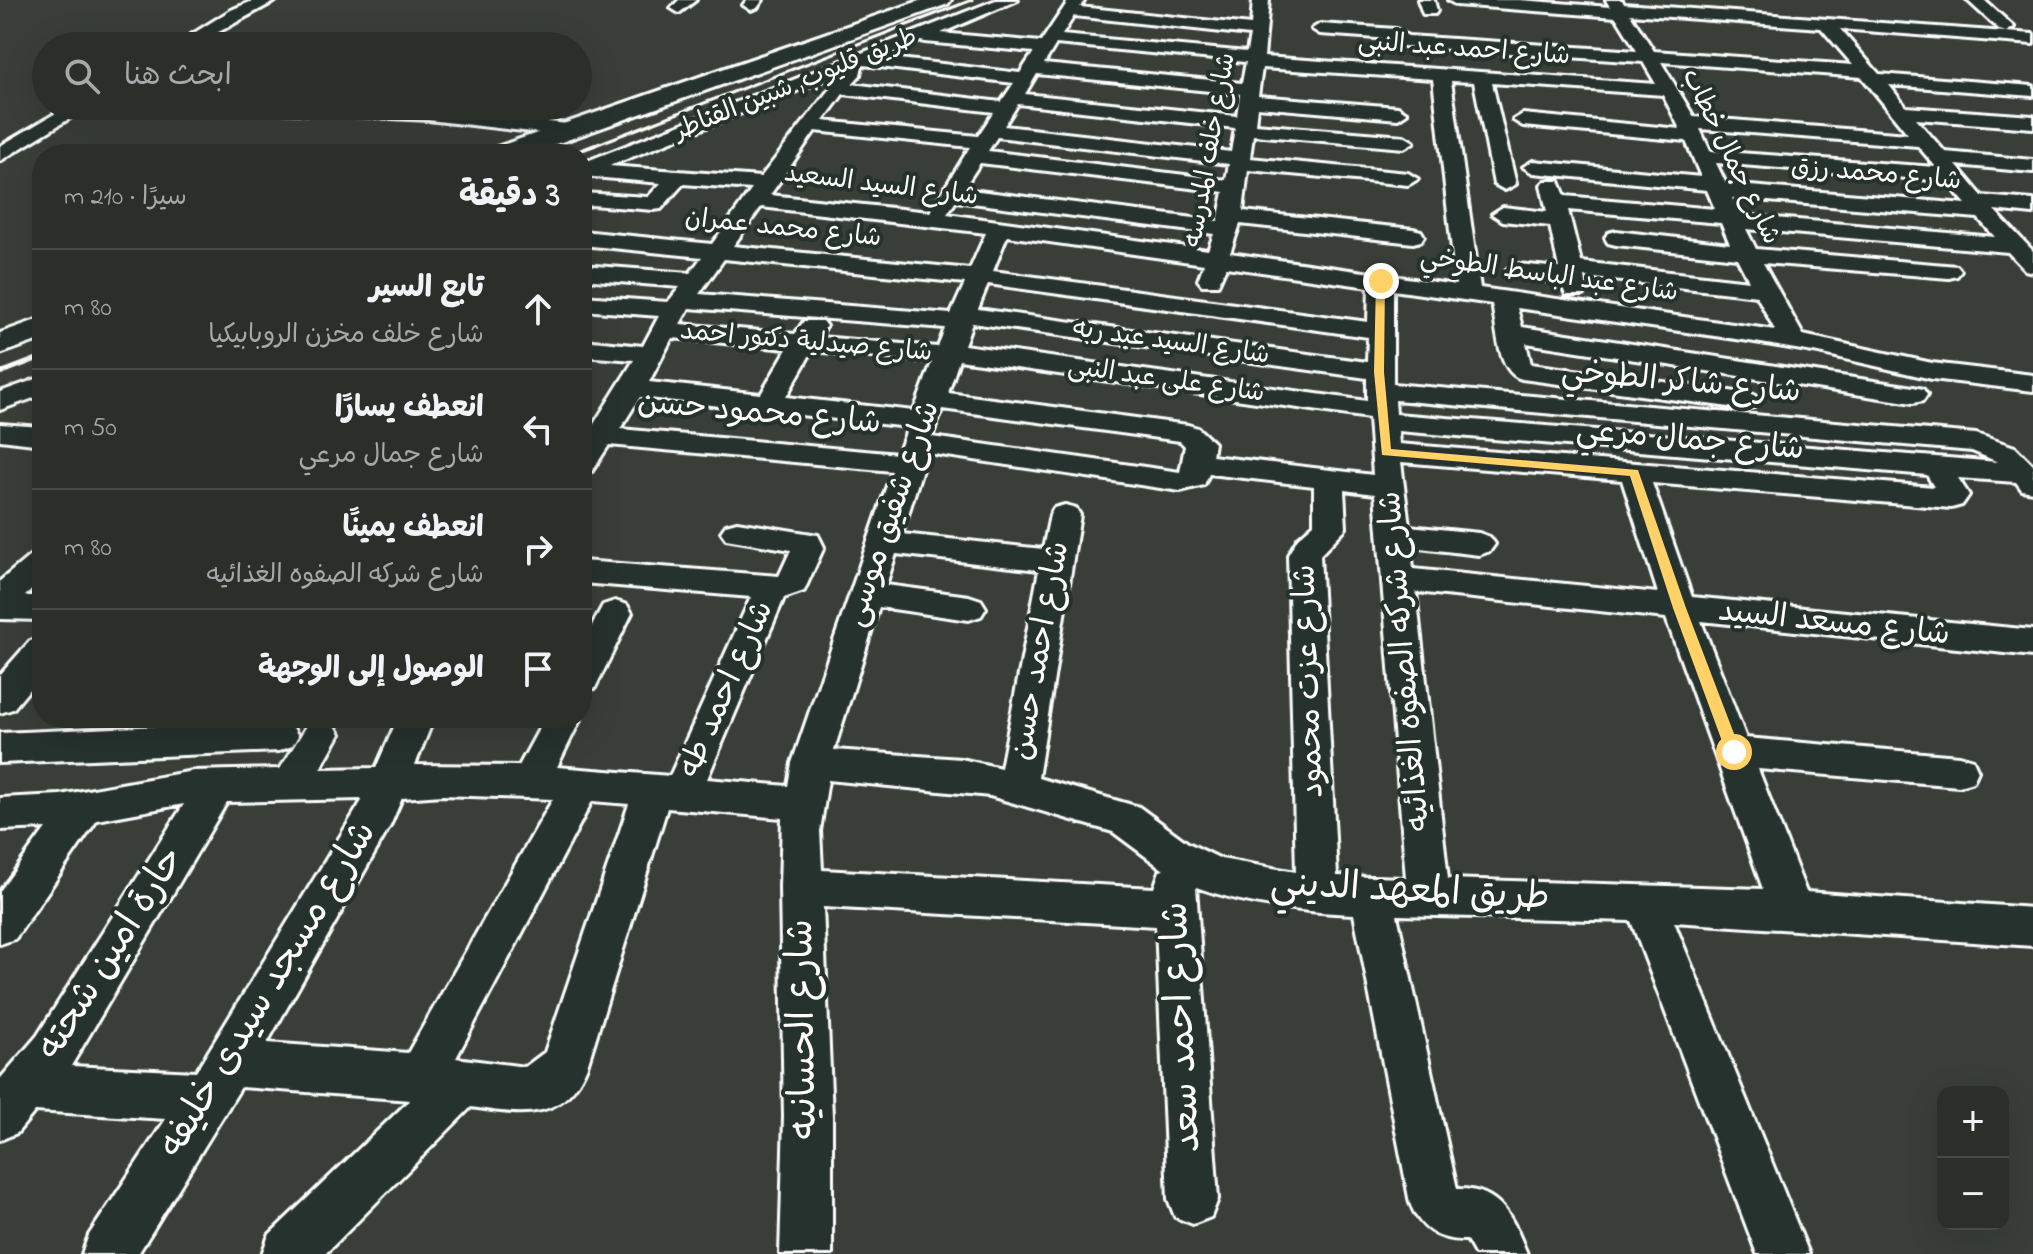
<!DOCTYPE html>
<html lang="ar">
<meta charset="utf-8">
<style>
:root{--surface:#2b2f2a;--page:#333732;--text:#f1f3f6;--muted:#a6a9a8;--line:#474a47}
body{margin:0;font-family:"Indie Flower","Playpen Sans Arabic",sans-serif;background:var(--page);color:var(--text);direction:rtl}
.controls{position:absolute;right:24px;bottom:24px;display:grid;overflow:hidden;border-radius:16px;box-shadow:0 8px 32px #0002}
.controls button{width:72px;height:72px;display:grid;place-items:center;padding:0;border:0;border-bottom:2px solid var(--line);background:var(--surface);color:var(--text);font:40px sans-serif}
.stop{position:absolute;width:24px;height:24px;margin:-18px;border:6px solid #ffd166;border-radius:50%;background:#fff}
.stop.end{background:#ffd166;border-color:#fff;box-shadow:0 2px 8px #0008}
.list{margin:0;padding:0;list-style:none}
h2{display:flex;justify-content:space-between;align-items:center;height:104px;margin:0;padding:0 32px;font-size:34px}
h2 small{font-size:26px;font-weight:400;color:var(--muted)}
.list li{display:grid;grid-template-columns:52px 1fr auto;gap:24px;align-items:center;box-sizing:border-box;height:120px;padding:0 32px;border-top:2px solid var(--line)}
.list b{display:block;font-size:30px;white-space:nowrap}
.list p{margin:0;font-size:26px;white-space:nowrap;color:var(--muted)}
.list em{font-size:26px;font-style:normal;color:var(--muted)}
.icon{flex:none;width:44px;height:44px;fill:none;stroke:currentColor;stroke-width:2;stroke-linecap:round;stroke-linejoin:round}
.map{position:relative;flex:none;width:2033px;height:1254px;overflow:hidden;direction:ltr}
.search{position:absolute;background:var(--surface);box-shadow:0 8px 32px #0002;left:32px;top:32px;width:560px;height:88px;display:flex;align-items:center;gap:20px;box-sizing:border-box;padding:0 28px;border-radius:44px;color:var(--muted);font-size:30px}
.panel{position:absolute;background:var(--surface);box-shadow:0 8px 32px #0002;left:32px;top:144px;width:560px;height:584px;border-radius:32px;direction:rtl}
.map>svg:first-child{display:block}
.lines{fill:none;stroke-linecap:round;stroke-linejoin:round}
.street-casing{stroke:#fff;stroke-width:6}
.secondary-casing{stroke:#fff;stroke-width:6}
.street{fill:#26332d;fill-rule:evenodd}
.secondary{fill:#26332d;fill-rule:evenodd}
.rail-far2{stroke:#fff;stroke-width:3}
.rail-far1{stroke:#fff;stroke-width:4}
.rail{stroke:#fff;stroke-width:5}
.route{fill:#ffd166}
.labels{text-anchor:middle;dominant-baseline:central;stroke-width:8;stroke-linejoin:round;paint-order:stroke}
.far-street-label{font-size:26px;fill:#fff;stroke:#26332d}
.street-label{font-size:32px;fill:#fff;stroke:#26332d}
.near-street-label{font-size:38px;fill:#fff;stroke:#26332d}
</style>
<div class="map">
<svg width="2033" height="1254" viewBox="0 0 2033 1254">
<rect width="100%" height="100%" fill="#393f38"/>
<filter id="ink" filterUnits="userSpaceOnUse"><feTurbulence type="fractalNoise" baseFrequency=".0125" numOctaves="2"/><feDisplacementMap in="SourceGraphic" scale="16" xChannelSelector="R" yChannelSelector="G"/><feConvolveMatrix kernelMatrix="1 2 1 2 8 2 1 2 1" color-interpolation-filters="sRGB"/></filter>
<g filter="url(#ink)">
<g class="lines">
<g class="street-casing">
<path id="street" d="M255 0H277L193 46H173L231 10Z
M679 0H696L679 13 671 8Z
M747 0H763L757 8 751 10 743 5Z
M996 0H1018L941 33 1041 42 1069 0H1085L1080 7 1251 25 1253 0H1269L1264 57 1656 84 1643 62 1403 46 1391 39 1320 34 1312 29 1320 24 1396 29 1408 36 1637 51 1616 17 1456 5 1448 0H1520L1610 7 1606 0H1622L1624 4 2033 34V44L1840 29 1879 74 2033 86V96L1889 85 1906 107 2033 116V128L1916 119 1945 152 2033 160V172L1956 165 1982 196 2033 200V214L1994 210 2033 251V272L2025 270 2008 252 1746 229 1756 249 1957 266 1961 271 1957 276 1949 278 1763 263 1803 335 1932 363 2033 375V391L1932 379 1819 353 1743 340 1517 308 1522 327 1913 387 1923 389 1927 395 1923 401 1913 403 1526 343 1531 364 1744 393 1754 395 1758 401 1754 407 1744 409 1522 379C1497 373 1497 326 1492 304L1393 290V384L1976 434 2015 447 2033 465V492L2022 490 2016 482 1958 478 1969 495 1962 505 1951 508 1652 483 1692 597 2033 630V656L1701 621 1746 738 1959 756 1973 760 1978 771 1973 782 1959 786 1758 769 1806 892 2033 908V946L1674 922 1809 1254H1757L1631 921 1397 915 1457 1189C1501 1188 1513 1219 1527 1254H1475L1467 1240C1438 1241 1420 1229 1410 1203L1354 914C1301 912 1246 905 1196 887L1218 1199 1211 1217 1193 1224 1175 1217 1168 1199 1156 926 823 907 832 1117V1254H780L784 1117 780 887 782 818 667 808 587 1066C564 1123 521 1114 471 1107L325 1254H262L269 1235 410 1100 241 1087 138 1254H82L89 1235 166 1119 35 1111 17 1133 0 1140V1079L37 1036 184 804 97 820 15 939 0 944V891L46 828 0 830V798L60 795 193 771 280 769 308 724 321 719 334 724 340 734 320 769 376 768 398 718H434L415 765 519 766 545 718H581L557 767 670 776 751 597 582 583V561L779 576 791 550 726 539 721 532 726 525 737 522 818 535 824 547 804 591 784 598 707 779 788 786 792 763 892 471 609 445 592 471 582 474V443L634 360 582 356V340L643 346 659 316 582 310V296L668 302 680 287 582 279V265L690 273 702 257 582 245V231L712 244 752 189 683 184 661 209 653 210 592 205 582 207V193L648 197 661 183 582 176V163ZM1630 14 1821 28 1853 65 1654 51ZM1074 16 1250 35 1247 52 1062 35ZM921 41 925 42 1034 52 1020 73 882 57ZM1056 44 1245 62H1246L1242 83 1044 64ZM1661 62 1862 77 1908 134 1694 117ZM862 65H863L1014 83 1001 102 852 84 860 75ZM1262 68 1433 79 1456 285 1230 253 1240 224 1413 243 1421 241 1424 236 1421 231 1413 229 1243 211 1248 170 1408 185 1418 179 1408 173 1250 158 1253 135 1404 148 1414 142 1404 136 1255 124 1257 107 1398 119 1407 113 1398 107 1258 96ZM842 73 761 177 609 166ZM1037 74 1240 94 1237 116 1025 94ZM1451 81 1474 82 1494 184 1505 190 1516 184 1492 83 1663 95 1680 129 1523 114 1513 120 1523 126 1686 141 1701 177 1533 161 1523 167 1533 173 1707 190 1715 209 1565 196 1559 181H1545L1541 185 1547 212 1503 207 1492 214 1503 221 1550 226 1559 268 1518 264 1510 266 1506 271 1510 276 1561 283 1566 295H1584L1587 290 1585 277 1757 296 1775 330 1480 288ZM843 94 994 112 978 136 823 121ZM1018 104 1235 128 1231 152 1004 126ZM1700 129 1918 146 1936 167 1710 151ZM815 131 970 147 930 212 770 195ZM997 137 1229 164 1226 180 988 151ZM980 163 1224 192 1218 221 963 189ZM1716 163 1946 181 1966 204 1726 184ZM1732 198 1978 218 1995 237 1740 215ZM956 201 1214 234 1208 250 947 214ZM761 207 986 233 970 269 733 246ZM1568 210 1721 223 1730 244 1616 231 1608 233 1605 238 1608 243 1616 245 1737 258 1749 281 1581 262ZM1007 236 1204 264 1198 280 1202 285H1218L1226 267 1369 287 1368 322 993 271ZM724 259 965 283 951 314 699 294ZM988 284 1368 337 1367 362 978 309ZM689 308 945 328 938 347 820 337 826 326 822 321H804L795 334 680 324ZM972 323 1367 378V401L964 345ZM672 338 787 349 761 394 649 382ZM812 351 932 362 914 411 786 397ZM959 360 1369 418 1373 475 1212 456 1214 443 1198 428 1188 425 948 393ZM640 397 908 427 898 454 620 429ZM1395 400 1972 451 1998 462 1396 414ZM942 409 1180 441 1185 446 1180 472 932 437ZM1398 431 1927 475 1934 487 1399 444ZM927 453 1180 491 1204 485 1209 474 1314 486V524L1298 538 1288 555 1296 872 1221 859 1188 843 1139 807 1038 778 1080 515 1076 508 1065 505 1054 508 1050 515 1043 549 902 534ZM1401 462 1622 480 1658 593 1413 569 1411 547 1479 555 1490 551 1495 544 1490 537 1479 533 1409 526ZM1344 490 1375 494 1406 878 1337 876 1320 555 1346 528ZM896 554 1039 570 1001 768 961 759 834 750 879 607 969 620 981 616 986 608 981 600 969 596 886 585ZM1416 592 1666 618 1763 889 1448 879ZM828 780 990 796 1113 832 1164 870 1160 871 1154 888 822 870 820 831ZM442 795 553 799 408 1053 267 1043 390 826 402 798ZM363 799 196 1072 71 1066 227 802ZM592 801 629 804 545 1052 525 1067 456 1058Z
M1418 0H1434L1437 11 1435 14H1423Z
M1967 0H1984L2014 27 2006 32 2000 30Z
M68 106H90L0 161V146Z
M271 106 428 108 567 124 577 130 567 136 428 120 280 112Z
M42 377V395L0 410V392Z
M0 424 42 427V445L0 440Z
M42 552V581L25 596H42V620L0 619V581L31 555Z
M615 601 627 605 632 613 595 688 582 692V644L603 605Z
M42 637V674L13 709 0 713V675L30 641Z
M279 721 292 726 298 736 292 746 279 751 0 763V733Z"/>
</g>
<g class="secondary-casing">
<path id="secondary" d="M922 0H951L948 4 528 154H490L494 148Z
M42 318V339L0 354V333Z"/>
</g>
<use href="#street" class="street"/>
<use href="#secondary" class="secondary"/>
<path class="rail-far2" d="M590 147 972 0"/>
<path class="rail-far1" d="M571 154 595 145"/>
<path class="rail" d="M0 373 42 357"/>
</g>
</g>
<path class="route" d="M1381 278 1385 281 1384 372 1391 449 1638 470 1686 608 1741 752 1739 756H1729L1726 752 1673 608 1630 476 1382 455 1374 372 1376 281Z"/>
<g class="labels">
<g class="far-street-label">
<text transform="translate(1464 50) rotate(4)">شارع احمد عبد النبى</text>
<text transform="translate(796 85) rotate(-22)">طريق قليوب, شبين القناطر</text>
<text transform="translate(1211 150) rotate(-80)">شارع خلف المدرسه</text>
<text transform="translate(1730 157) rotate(64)">شارع جمال خطاب</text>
<text transform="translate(1876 175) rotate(5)">شارع محمد رزق</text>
<text transform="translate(881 186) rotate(7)">شارع السيد السعيد</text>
<text transform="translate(783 229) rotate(6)">شارع محمد عمران</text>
<text transform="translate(1549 276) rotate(8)">شارع عبد الباسط الطوخي</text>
<text transform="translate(806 343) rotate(5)">شارع صيدلية دكتور احمد</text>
<text transform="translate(1171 343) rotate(8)">شارع السيد عبد ربه</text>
<text transform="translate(1166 381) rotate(8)">شارع على عبد النبى</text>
</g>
<g class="street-label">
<text transform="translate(1681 383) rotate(5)">شارع شاكر الطوخي</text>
<text transform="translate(759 414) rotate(5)">شارع محمود حسن</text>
<text transform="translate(1690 441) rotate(5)">شارع جمال مرعي</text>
<text transform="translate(893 514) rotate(-71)">شارع شفيق موسى</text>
<text transform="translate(1834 624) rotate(6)">شارع مسعد السيد</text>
<text transform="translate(1041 651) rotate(-80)">شارع احمد حسن</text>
<text transform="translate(1406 661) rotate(-95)">شارع شركه الصفوه الغذائيه</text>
<text transform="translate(1310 681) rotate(-92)">شارع عزت محمود</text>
<text transform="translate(727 690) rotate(-66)">شارع احمد طه</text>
</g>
<g class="near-street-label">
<text transform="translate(1410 892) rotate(3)">طريق المعهد الديني</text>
<text transform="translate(112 954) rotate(-58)">حارة امين شحته</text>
<text transform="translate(269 990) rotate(-59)">شارع مسجد سيدى خليفه</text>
<text transform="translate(1183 1027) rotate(-93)">شارع احمد سعد</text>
<text transform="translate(804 1029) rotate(-91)">شارع الحسانيه</text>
</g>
</g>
</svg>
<div class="controls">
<button>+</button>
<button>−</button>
</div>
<div class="stop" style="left:1734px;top:752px"></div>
<div class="stop end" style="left:1381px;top:281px"></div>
<div class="search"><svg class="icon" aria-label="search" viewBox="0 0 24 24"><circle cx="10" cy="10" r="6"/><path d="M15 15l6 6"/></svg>ابحث هنا</div>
<section class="panel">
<h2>3 دقيقة<small>سيرًا · 210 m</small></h2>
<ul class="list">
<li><svg class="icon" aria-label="ahead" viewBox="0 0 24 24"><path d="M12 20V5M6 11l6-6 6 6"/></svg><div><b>تابع السير</b><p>شارع خلف مخزن الروبابيكيا</p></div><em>80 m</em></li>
<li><svg class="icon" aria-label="left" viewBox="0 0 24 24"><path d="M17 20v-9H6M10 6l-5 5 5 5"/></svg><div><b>انعطف يسارًا</b><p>شارع جمال مرعي</p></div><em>50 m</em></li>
<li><svg class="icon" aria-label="right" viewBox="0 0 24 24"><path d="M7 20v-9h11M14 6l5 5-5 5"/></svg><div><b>انعطف يمينًا</b><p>شارع شركه الصفوه الغذائيه</p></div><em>80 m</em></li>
<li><svg class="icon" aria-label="arrive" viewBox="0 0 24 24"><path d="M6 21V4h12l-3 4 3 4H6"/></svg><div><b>الوصول إلى الوجهة</b></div></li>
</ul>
</section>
</div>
